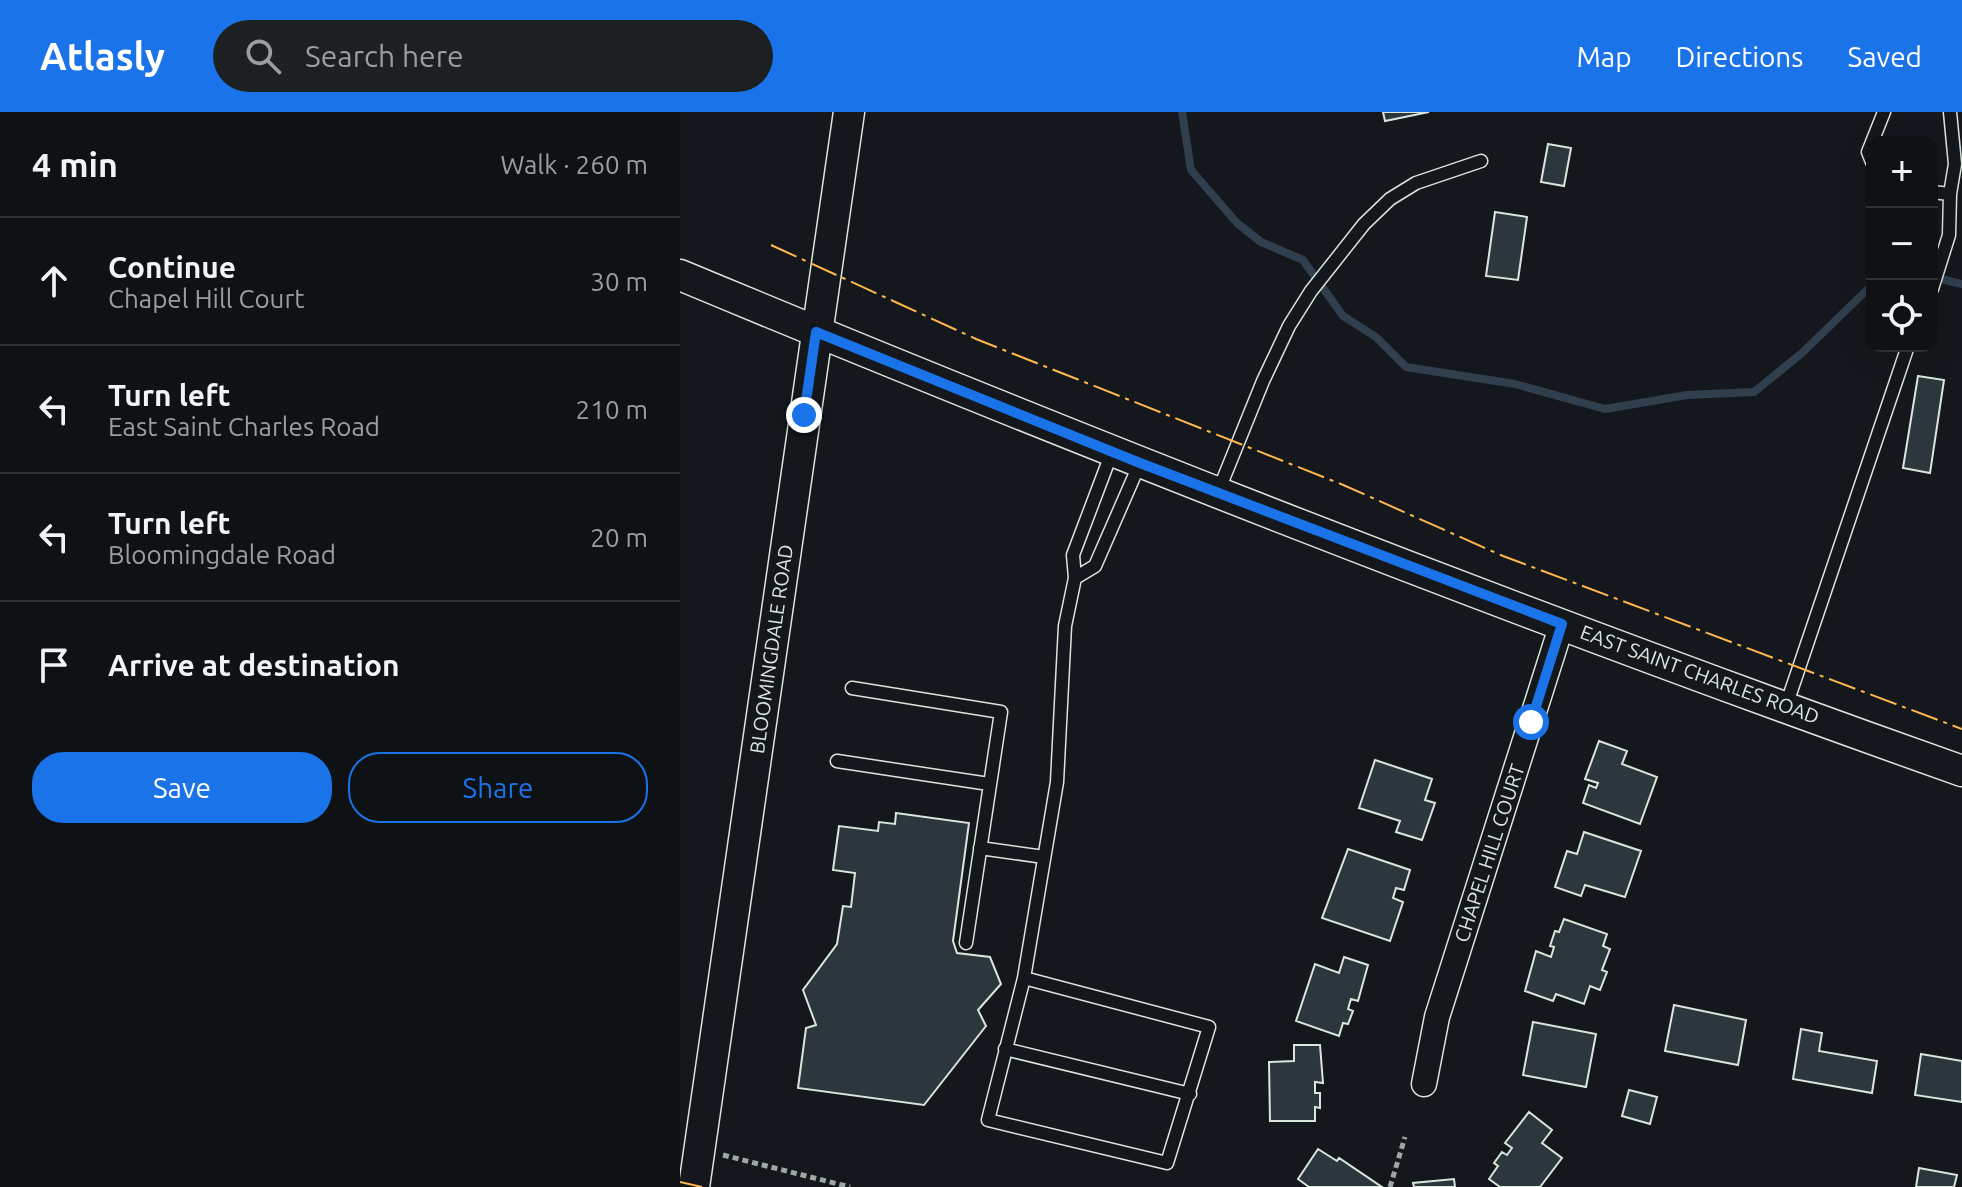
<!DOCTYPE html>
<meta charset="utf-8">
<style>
:root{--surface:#0f1215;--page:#1d2022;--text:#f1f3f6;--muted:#9b9ea0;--line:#2f3234;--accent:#1a73e8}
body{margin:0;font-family:Ubuntu,sans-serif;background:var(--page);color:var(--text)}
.controls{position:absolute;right:24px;top:24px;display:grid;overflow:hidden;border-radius:16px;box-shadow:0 8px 32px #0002}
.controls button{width:72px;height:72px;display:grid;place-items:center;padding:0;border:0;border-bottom:2px solid var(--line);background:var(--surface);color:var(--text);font:40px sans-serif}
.stop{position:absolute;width:24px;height:24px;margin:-18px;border:6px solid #1a73e8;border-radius:50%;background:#fff}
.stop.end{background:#1a73e8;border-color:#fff;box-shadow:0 2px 8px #0008}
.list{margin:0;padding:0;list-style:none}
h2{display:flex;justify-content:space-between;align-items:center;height:104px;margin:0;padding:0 32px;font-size:34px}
h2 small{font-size:26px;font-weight:400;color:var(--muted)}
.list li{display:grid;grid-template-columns:52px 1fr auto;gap:24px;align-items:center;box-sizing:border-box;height:128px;padding:0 32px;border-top:2px solid var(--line)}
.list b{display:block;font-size:30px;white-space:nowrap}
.list p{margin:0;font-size:26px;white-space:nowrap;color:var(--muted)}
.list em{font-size:26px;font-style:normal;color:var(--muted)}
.actions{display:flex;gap:16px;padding:24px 32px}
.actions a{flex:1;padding:18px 0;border:2px solid var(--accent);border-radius:32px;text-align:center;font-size:28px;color:var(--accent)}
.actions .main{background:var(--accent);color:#fff}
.icon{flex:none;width:44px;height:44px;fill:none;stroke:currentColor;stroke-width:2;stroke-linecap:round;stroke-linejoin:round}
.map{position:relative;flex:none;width:1282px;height:1075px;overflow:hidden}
header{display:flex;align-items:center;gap:48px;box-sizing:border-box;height:112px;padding:0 40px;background:var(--accent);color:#fff}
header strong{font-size:38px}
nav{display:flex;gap:44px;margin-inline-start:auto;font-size:28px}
.search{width:560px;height:72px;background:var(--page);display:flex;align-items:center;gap:20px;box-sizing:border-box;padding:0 28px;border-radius:44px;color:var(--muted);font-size:30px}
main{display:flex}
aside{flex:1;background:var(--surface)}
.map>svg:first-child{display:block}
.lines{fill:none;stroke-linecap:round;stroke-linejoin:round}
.stream{stroke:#2f3f4d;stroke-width:8}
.building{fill:#2c363c;stroke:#d8e6dc;stroke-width:2}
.service-casing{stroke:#d8e6dc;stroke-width:15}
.minor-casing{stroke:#d8e6dc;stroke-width:27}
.tertiary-casing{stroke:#d8e6dc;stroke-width:33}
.path{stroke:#9da8a2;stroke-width:5;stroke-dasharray:6 4;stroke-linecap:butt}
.service{stroke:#14181c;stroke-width:12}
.minor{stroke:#14181c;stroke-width:24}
.tertiary{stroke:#14181c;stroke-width:30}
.power{stroke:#ffb74d;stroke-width:2;stroke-dasharray:28 6 4 6;stroke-linecap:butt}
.route{stroke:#1a73e8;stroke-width:10}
.labels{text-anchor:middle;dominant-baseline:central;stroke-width:6;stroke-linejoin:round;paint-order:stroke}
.street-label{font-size:20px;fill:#d8e6dc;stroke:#14181c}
</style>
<header>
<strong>Atlasly</strong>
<div class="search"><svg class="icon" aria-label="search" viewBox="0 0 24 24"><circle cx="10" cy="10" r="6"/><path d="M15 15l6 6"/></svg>Search here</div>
<nav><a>Map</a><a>Directions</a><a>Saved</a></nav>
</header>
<main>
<aside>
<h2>4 min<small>Walk · 260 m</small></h2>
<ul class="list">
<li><svg class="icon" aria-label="ahead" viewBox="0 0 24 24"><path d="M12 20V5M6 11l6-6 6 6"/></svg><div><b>Continue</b><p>Chapel Hill Court</p></div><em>30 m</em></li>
<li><svg class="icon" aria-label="left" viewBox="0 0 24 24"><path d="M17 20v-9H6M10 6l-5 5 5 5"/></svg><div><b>Turn left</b><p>East Saint Charles Road</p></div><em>210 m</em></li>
<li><svg class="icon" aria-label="left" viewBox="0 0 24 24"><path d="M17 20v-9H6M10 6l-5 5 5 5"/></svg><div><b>Turn left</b><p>Bloomingdale Road</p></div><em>20 m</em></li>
<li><svg class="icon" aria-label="arrive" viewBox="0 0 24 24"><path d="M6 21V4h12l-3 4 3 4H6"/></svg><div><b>Arrive at destination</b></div></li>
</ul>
<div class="actions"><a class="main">Save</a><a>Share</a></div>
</aside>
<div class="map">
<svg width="1282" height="1075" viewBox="0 0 1282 1075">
<rect width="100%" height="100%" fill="#14181c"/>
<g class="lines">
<path class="stream" d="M502 0 511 58 557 111 581 130 623 148 663 204 696 225 726 255 835 272 925 297 1007 283 1074 280 1122 241 1192 173
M1253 165 1282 172"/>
</g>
<path class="building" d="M703 0H749L705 9Z
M868 32 891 36 884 74 861 70Z
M815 100 847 105 838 168 806 164Z
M1238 264 1264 268 1250 361 1223 356Z
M919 629 947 639 942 652 977 665 960 712 903 691 909 673 916 676 918 671 905 667Z
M695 648 752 667 745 688 755 691 742 728 716 720 720 709 679 696Z
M216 701 289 711 273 829 277 841 310 845 321 872 298 898 306 914 244 993 118 976 126 916 136 913 123 878 157 832 163 794 171 795 175 761 153 758 159 714 198 719 199 710 215 712Z
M904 720 961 739 945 785 905 773 901 784 875 775 887 739 897 742Z
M668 737 730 758 724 778 716 776 713 786 723 790 710 829 642 806Z
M884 807 927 822 923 834 930 837 922 858 927 860 920 878 910 874 904 892 876 882 873 889 845 879 856 839 871 845 874 835 870 834 875 819 879 820Z
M664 845 688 853 678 889 671 887 668 897 673 899 668 912 663 911 659 924 616 909 635 852 659 861Z
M994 893 1066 908 1058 953 985 939Z
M853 910 916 922 906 975 843 963Z
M1121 917 1142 921 1139 939 1197 949 1192 981 1113 967Z
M614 933H640L643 971 635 970V981H640V996L635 995V1009H590L589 950 614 949Z
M1241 942 1282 949V990L1235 983Z
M949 978 977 985 970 1012 942 1004Z
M849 1000 872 1018 862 1031 882 1046 860 1075H820L809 1067 818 1054 814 1051 822 1040 827 1043 832 1036 825 1031Z
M638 1037 657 1049 659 1046 702 1075H629L618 1067Z
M1239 1056 1277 1063 1274 1075H1236Z
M774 1067 775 1075H734L733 1071Z"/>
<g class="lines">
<g class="service-casing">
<path id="service" d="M1192 50 1188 40 1204 0
M1252 80 1270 82
M1252 177 1269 123 1270 82 1275 52 1270 0
M538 380 583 269 609 214 631 179 684 112 710 87 736 71 801 49
M395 466 415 454 460 351
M172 576 321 600 286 831
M1106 594 1228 234
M157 649 309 672
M300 736 364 745
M344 866 529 915 487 1051 308 1008 344 866 377 670 385 514 395 466 393 443 432 340
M325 937 510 982"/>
</g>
<g class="minor-casing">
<path id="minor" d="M744 972 757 905 882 512"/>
</g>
<g class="tertiary-casing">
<path id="tertiary" d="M0 163C423 339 850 506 1282 659
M14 1075 169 0"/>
</g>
<path class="path" d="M43 1043 170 1075
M710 1075 725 1025"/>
<use href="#service" class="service"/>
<use href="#minor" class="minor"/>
<use href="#tertiary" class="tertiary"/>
<path class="power" d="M91 133 296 227 661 372 823 444 1282 617
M0 1070 22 1075"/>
</g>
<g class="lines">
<path class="route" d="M124 303 136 220 460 351 882 512 851 610"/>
</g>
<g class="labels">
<g class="street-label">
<text transform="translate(91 537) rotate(-82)">BLOOMINGDALE ROAD</text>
<text transform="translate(1020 562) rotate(20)">EAST SAINT CHARLES ROAD</text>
<text transform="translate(809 741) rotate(-72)">CHAPEL HILL COURT</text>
</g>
</g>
</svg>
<div class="controls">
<button>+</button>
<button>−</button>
<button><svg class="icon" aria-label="locate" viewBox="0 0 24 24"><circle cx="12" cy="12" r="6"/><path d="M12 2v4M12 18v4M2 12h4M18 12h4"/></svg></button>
</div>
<div class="stop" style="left:851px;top:610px"></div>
<div class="stop end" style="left:124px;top:303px"></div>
</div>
</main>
